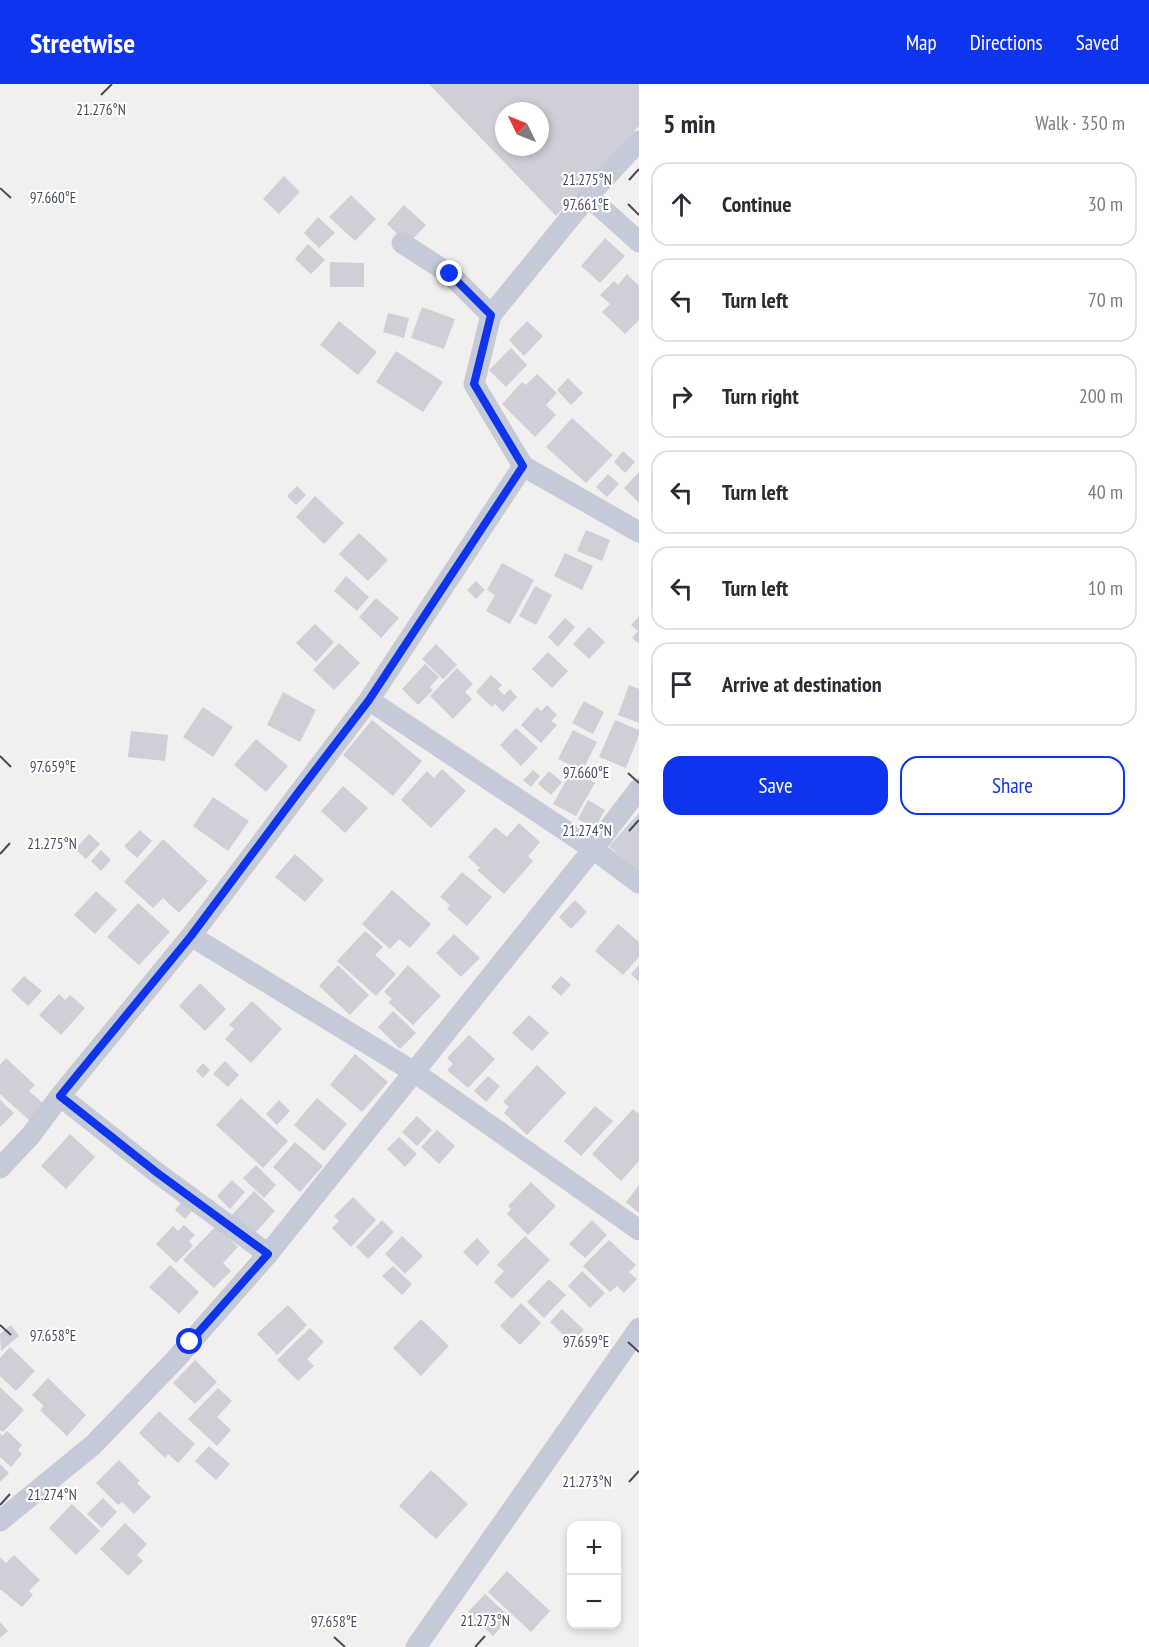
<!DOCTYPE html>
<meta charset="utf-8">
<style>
:root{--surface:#fff;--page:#f7f7f7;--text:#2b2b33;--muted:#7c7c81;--line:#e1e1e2;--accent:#0e35ed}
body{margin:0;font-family:"PT Sans Narrow",sans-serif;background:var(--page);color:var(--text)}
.controls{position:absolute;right:18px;bottom:18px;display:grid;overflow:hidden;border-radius:12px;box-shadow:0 3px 9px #0003}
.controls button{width:54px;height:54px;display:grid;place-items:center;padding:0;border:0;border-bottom:2px solid var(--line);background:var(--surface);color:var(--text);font:30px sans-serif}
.compass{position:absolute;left:495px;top:18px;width:54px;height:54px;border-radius:50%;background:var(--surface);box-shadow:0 3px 9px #0003;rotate:313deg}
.stop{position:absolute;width:18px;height:18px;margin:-14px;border:4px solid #0e35ed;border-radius:50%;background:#fff}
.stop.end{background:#0e35ed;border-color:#fff;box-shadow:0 2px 6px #0008}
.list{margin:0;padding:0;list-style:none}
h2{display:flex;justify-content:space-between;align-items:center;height:78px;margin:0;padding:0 24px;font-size:26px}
h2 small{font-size:20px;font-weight:400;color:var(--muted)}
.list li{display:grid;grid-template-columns:39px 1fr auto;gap:18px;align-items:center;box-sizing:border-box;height:84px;margin:0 12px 12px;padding:0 12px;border:2px solid var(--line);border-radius:18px}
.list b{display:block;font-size:22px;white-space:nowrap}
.list em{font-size:20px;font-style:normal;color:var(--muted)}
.actions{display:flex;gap:12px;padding:18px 24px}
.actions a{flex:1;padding:14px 0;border:2px solid var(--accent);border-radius:18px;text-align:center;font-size:21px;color:var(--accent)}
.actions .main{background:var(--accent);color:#fff}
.icon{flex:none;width:33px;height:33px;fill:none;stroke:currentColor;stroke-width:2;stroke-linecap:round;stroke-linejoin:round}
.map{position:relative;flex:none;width:639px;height:1563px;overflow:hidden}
header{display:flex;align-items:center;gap:36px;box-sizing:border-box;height:84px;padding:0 30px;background:var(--accent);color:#fff}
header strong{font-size:28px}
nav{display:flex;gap:33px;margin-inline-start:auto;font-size:21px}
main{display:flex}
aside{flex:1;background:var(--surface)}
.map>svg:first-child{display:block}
.building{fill:#cecfd7;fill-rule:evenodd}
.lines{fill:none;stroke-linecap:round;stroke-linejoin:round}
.minor{stroke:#c4cad8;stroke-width:21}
.route{stroke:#0e35ed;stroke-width:8}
.ticks{fill:none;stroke:#464c5e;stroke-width:2}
.ticks-label{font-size:15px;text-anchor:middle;fill:#464c5e;stroke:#fff;stroke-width:4.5;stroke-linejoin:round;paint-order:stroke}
</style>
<header>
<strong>Streetwise</strong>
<nav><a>Map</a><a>Directions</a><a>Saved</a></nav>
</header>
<main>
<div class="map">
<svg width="639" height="1563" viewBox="0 0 639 1563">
<rect width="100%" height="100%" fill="#f2efef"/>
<path class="building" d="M429 0H639V42L556 132ZM504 27H540V63H504Z
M284 92 300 108 279 130 263 115Z
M351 111 376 135 355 157 329 133Z
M404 121 426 141 408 160 387 140Z
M318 133 335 149 319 164 304 149Z
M605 154 625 172 600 199 581 182Z
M308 160 325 176 311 190 295 175Z
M330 178 364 179V203H330Z
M627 190 639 202V236L625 250 602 228 610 220 600 211 614 197 618 201Z
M422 223 455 235 444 265 411 254Z
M388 229 409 234 404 254 383 248Z
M339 237 377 268 358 291 320 261Z
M527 237 543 252 524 272 509 256Z
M511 264 527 281 506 303 489 286Z
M396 267 443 298 423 328 376 298Z
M537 290 557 309 546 321 556 331 535 353 502 320 522 298 526 301Z
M568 294 583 309 571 321 557 306Z
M572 334 613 371 586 399 546 363Z
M623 367 635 378 625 389 614 378Z
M639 388V419L624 404Z
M608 390 619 400 607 413 596 403Z
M297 402 306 411 296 421 287 412Z
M315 412 344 439 324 460 296 433Z
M586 446 610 456 602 477 577 467Z
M359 449 388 476 368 497 339 470Z
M565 469 593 482 582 506 554 492Z
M502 479 534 496 510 540 486 527 495 511 487 506Z
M346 492 369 513 357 527 334 507Z
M476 497 485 506 476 515 467 506Z
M535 502 552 511 536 541 519 532Z
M376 514 399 534 381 554 359 533Z
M639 532V560L632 554 638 547 631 541Z
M565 534 575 543 558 563 548 553Z
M315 540 334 558 316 578 296 559Z
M589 543 605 558 589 575 573 560Z
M339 559 360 579 334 606 313 586Z
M436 560 457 581 443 595 422 575Z
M548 568 568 587 552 604 532 585Z
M425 580 439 593 430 603 433 606 418 621 402 605Z
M457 584 473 600 465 608 472 615 453 635 430 612Z
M491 591 502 601 498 605 504 611 510 605 517 613 503 628 495 620 492 623 476 608Z
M629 601 639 605V639L618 631Z
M283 608 316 626 300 658 267 641Z
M584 617 604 628 593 650 572 639Z
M547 621 557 631 551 637 557 641 541 659 521 641 537 623 541 627Z
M203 623 233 643 213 673 183 653Z
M372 636 422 677 393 712 343 671Z
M615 636 639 646V651L626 684 599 673Z
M516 644 538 664 521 682 500 661Z
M573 646 597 658 582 687 558 675Z
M131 647 168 651 165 677 128 673Z
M256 655 288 682 266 708 234 681Z
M442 685 466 707 431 744 401 716 427 687 434 694Z
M533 686 540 692 531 703 523 696Z
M572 686 595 699 576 732 553 720Z
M549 687 562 698 551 711 538 700Z
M343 702 368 724 345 749 321 727Z
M213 713 249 737 228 767 193 742Z
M588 716 605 726 595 744 578 735Z
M639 729V785L637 787 609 762Z
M519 739 540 758 528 772 533 777 504 810 477 786 480 784 468 773 495 743 507 753Z
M140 746 152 757 137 774 124 762Z
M89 750 100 760 86 775 75 765Z
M163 755 208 797 179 829 163 814 153 824 124 798Z
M101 766 111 776 101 787 91 777Z
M295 770 324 796 305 818 275 793Z
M462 788 492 813 467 842 447 825 450 821 440 813Z
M392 806 431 840 410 864 399 855 390 865 362 840Z
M96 807 117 826 95 850 74 831Z
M575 816 587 828 571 845 559 833Z
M138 819 170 848 139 881 107 853Z
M618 840 639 858V873L623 891 595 867Z
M365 847 383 863 375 871 396 890 376 912 337 877Z
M454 850 480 874 461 893 436 869Z
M338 881 369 911 350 931 319 902Z
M408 881 441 912 413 941 388 918 392 915 384 908Z
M639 881V898L631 890Z
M24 892 42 907 28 922 11 906Z
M561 892 571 901 561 912 551 903Z
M200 899 226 925 205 947 179 922Z
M59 910 65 916 70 911 85 924 61 951 39 931Z
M252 917 282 945 251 979 225 955 234 945 229 941Z
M393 927 416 949 400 965 378 943Z
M529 931 549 949 532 967 512 949Z
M469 951 495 975 468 1004 447 986 453 980 447 974Z
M355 970 388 998 362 1028 330 1001Z
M6 974 35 1001 29 1007 45 1021 30 1037 0 1010V981Z
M225 977 239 991 228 1003 213 990Z
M203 979 210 986 203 994 196 987Z
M537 981 566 1009 527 1051 504 1029 509 1023 503 1018Z
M488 992 500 1002 486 1018 474 1007Z
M241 1014 288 1057 263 1084 216 1041Z
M317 1014 347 1040 324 1067 294 1041Z
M0 1016 14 1029 0 1043Z
M279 1016 290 1027 277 1041 266 1030Z
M595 1022 613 1037 581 1072 564 1057Z
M633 1025 639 1030V1077L621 1097 592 1070Z
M417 1032 432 1046 417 1062 402 1048Z
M437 1046 455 1062 439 1080 421 1063Z
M70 1050 95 1073 66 1105 41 1082Z
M399 1053 417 1070 405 1083 387 1065Z
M295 1058 323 1082 300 1108 273 1083Z
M256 1081 276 1101 264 1114 243 1094Z
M232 1096 245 1108 230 1125 217 1112Z
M531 1098 556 1122 528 1151 507 1130 511 1125 508 1122Z
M639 1101V1129L626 1118Z
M254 1107 275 1127 253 1151 231 1132Z
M353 1113 376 1136 351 1163 332 1144 339 1137 334 1132Z
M183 1116 193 1126 185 1135 175 1126Z
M382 1136 394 1148 368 1175 356 1163Z
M592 1136 607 1151 585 1174 569 1160Z
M184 1141 195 1151 189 1157 193 1162 176 1179 156 1160 173 1142 178 1147Z
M216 1142 238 1163 223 1179 231 1187 214 1204 183 1176Z
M402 1152 423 1172 405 1190 385 1170Z
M525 1152 550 1176 512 1215 494 1198 504 1187 497 1181Z
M477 1154 490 1168 477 1182 463 1168Z
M609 1156 636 1181 629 1188 637 1195 624 1209 617 1202 610 1208 583 1182Z
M170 1181 199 1208 179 1230 149 1203Z
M393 1182 412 1200 402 1211 382 1192Z
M582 1187 605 1209 590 1224 568 1202Z
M549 1195 566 1211 544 1234 527 1218Z
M521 1219 541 1239 520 1261 500 1242Z
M288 1221 307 1241 277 1271 257 1250Z
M562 1225 584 1246 572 1259 550 1238Z
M421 1235 449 1262 421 1292 393 1264Z
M11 1241 19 1252 1 1267 0 1250Z
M310 1244 324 1258 307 1275 314 1282 298 1297 277 1276Z
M10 1263 35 1287 16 1307 0 1292V1274Z
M195 1276 217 1298 195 1320 173 1299Z
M48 1294 86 1331 67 1352 40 1326 44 1322 32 1311Z
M0 1303 24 1326 3 1348 0 1346Z
M218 1304 232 1317 217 1333 231 1346 217 1362 188 1335Z
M159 1327 195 1360 178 1379 168 1370 165 1374 139 1349Z
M7 1347 22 1361 18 1366 22 1370 11 1383 0 1373V1349L2 1352Z
M209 1362 230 1380 216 1396 195 1377Z
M119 1376 140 1397 137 1399 151 1413 134 1430 122 1418 118 1421 96 1399Z
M0 1380 9 1389 0 1398Z
M431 1386 468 1420 436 1455 399 1422Z
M103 1414 117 1428 102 1444 87 1430Z
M72 1420 100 1447 76 1471 49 1444Z
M125 1439 147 1460 137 1471 143 1477 128 1492 100 1465Z
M14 1471 40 1496 29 1507 33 1511 22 1523 0 1505V1473L6 1479Z
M507 1487 550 1527 531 1548 488 1508Z
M485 1510 510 1533 493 1552 468 1528Z
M0 1538 8 1547 0 1554Z"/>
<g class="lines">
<path class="minor" d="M588 112 639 158
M402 159 450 190 491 231
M523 382 639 448
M369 616 593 765 639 799
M191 852 414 988 639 1146
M60 1012 156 1088 268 1170
M0 1084 31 1051 60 1012 191 852 369 616 523 382 474 300 491 231 588 112 639 57
M0 1437 93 1361 175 1276 268 1170 593 765 639 705
M416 1563 639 1244"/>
</g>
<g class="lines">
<path class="route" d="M190 1258 268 1170 156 1088 60 1012 191 852 297 710 369 616 523 382 474 300 491 231 450 190"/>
</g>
<path class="ticks" d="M101 11 112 0M629 96 639 85M0 104 11 114M628 120 639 131M0 672 11 683M628 689 639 699M629 747 639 736M0 770 10 759M0 1241 11 1251M628 1258 639 1268M629 1398 639 1387M0 1421 10 1410M334 1553 345 1563M475 1563 485 1552"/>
<g class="ticks-label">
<text x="101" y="31">21.276°N</text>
<text x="587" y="101">21.275°N</text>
<text x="53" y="119">97.660°E</text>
<text x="586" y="126">97.661°E</text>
<text x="53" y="688">97.659°E</text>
<text x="586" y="694">97.660°E</text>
<text x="587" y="752">21.274°N</text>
<text x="52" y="765">21.275°N</text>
<text x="53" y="1257">97.658°E</text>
<text x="586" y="1263">97.659°E</text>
<text x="587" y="1403">21.273°N</text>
<text x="52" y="1416">21.274°N</text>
<text x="485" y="1542">21.273°N</text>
<text x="334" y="1543">97.658°E</text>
</g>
</svg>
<div class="controls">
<button>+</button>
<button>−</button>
</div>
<svg class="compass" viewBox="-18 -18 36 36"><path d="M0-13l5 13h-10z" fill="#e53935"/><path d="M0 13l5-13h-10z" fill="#7c7c81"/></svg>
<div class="stop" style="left:190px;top:1258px"></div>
<div class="stop end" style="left:450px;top:190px"></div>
</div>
<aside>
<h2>5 min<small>Walk · 350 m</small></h2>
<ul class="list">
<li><svg class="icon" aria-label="ahead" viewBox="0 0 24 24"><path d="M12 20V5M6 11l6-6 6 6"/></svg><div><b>Continue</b></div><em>30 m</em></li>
<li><svg class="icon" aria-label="left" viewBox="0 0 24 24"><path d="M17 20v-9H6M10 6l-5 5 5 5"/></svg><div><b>Turn left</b></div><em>70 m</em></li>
<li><svg class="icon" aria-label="right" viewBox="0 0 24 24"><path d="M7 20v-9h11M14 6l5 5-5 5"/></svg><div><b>Turn right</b></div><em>200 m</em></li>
<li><svg class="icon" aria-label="left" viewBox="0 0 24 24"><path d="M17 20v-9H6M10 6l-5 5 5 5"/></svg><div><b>Turn left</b></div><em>40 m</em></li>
<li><svg class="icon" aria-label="left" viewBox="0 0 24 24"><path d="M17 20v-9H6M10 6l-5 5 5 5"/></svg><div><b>Turn left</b></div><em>10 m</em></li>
<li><svg class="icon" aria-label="arrive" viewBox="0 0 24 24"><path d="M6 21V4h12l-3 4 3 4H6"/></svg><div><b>Arrive at destination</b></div></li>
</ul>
<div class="actions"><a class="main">Save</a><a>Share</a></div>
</aside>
</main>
